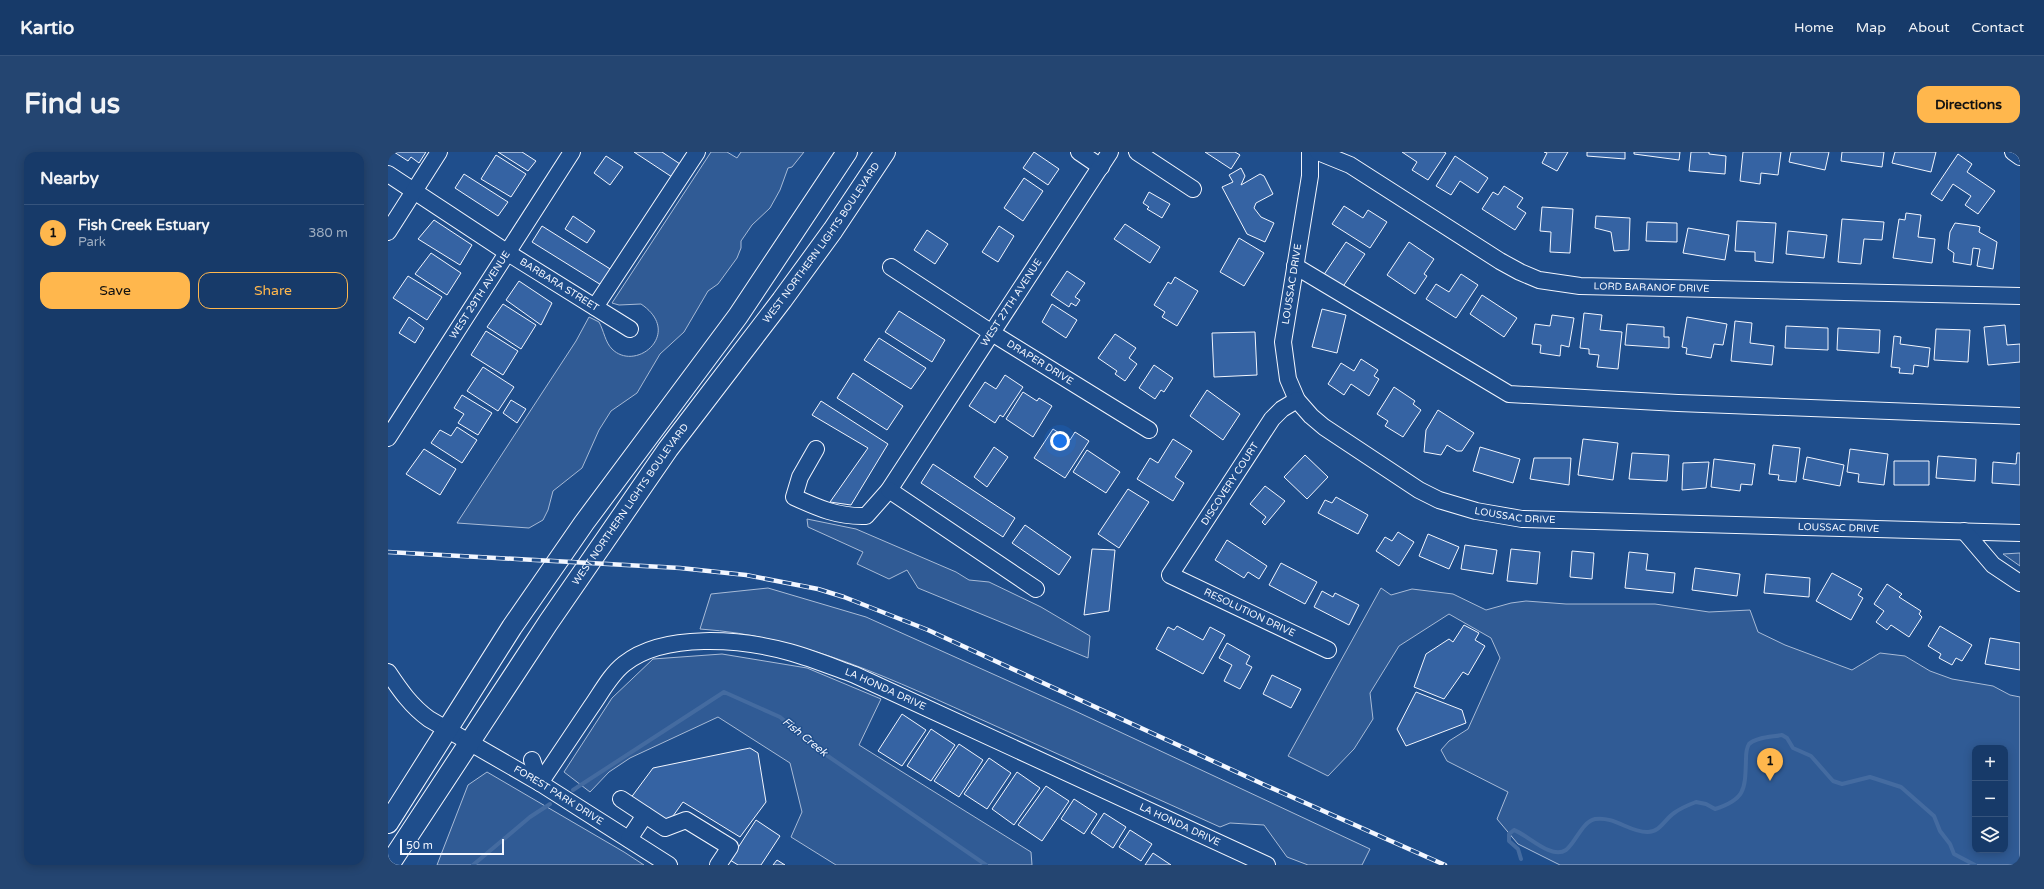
<!DOCTYPE html>
<meta charset="utf-8">
<style>
:root{--surface:#173a69;--page:#244571;--text:#f1f3f6;--muted:#9eadc0;--line:#36547d;--accent:#ffb74d}
body{margin:0;font-family:"Varela Round",sans-serif;background:var(--page);color:var(--text)}
.controls{position:absolute;right:12px;bottom:12px;display:grid;overflow:hidden;border-radius:8px;box-shadow:0 2px 10px #0003}
.controls button{width:36px;height:36px;display:grid;place-items:center;padding:0;border:0;border-bottom:1px solid var(--line);background:var(--surface);color:var(--text);font:20px sans-serif}
.scale{position:absolute;left:12px;bottom:10px;width:104px;box-sizing:border-box;padding-left:4px;border:2px solid #f2f6ff;border-top:0;font-size:11px;line-height:14px;white-space:nowrap;color:#f2f6ff;-webkit-text-stroke:3px #1f4e8c;paint-order:stroke}
.you{position:absolute;left:672px;top:289px;width:14px;height:14px;margin:-10px;border:3px solid #fff;border-radius:50%;background:#1a73e8;box-shadow:0 0 0 6px #1a73e833}
.badge{display:grid;place-items:center;width:26px;height:26px;border-radius:50%;background:var(--accent);color:#111;font-size:13px;font-weight:700}
.pin{position:absolute;translate:-50% -33px;filter:drop-shadow(0 1px 2px #0008)}
.pin::after{content:'';position:absolute;top:21px;width:14px;height:12px;background:inherit;clip-path:polygon(0 0,100% 0,50% 100%)}
.list{margin:0;padding:0;list-style:none}
h2{display:flex;justify-content:space-between;align-items:center;height:52px;margin:0;padding:0 16px;font-size:17px}
h2 small{font-size:13px;font-weight:400;color:var(--muted)}
.list li{display:grid;grid-template-columns:26px 1fr auto;gap:12px;align-items:center;box-sizing:border-box;height:56px;padding:0 16px;border-top:1px solid var(--line)}
.list b{display:block;font-size:15px;white-space:nowrap}
.list p{margin:0;font-size:13px;white-space:nowrap;color:var(--muted)}
.list em{font-size:13px;font-style:normal;color:var(--muted)}
.actions{display:flex;gap:8px;padding:12px 16px}
.actions a{flex:1;padding:9px 0;border:1px solid var(--accent);border-radius:12px;text-align:center;font-size:14px;color:var(--accent)}
.actions .main{background:var(--accent);color:#111}
.icon{flex:none;width:22px;height:22px;fill:none;stroke:currentColor;stroke-width:2;stroke-linecap:round;stroke-linejoin:round}
.map{position:relative;flex:none;width:1632px;height:713px;overflow:hidden;border-radius:12px}
header{display:flex;align-items:center;gap:24px;box-sizing:border-box;height:56px;padding:0 20px;background:var(--surface);border-bottom:1px solid var(--line)}
header strong{font-size:19px}
nav{display:flex;gap:22px;margin-inline-start:auto;font-size:14px}
.intro{display:flex;align-items:center;justify-content:space-between;box-sizing:border-box;height:96px;padding:0 24px}
h1{margin:0;font-size:28px}
.button{padding:10px 18px;border-radius:12px;background:var(--accent);color:#111;font-size:14px;font-weight:700}
main{display:flex;gap:24px;padding:0 24px}
aside{flex:1;background:var(--surface);border-radius:12px;box-shadow:0 2px 10px #0003}
.map>svg:first-child{display:block}
.green{fill:#305b95;stroke:#a8bbd7;fill-rule:evenodd}
.lines{fill:none;stroke-linecap:round;stroke-linejoin:round}
.stream{stroke:#446ba0;stroke-width:4}
.building{fill:#3563a3;stroke:#f2f6ff}
.minor-casing{stroke:#f2f6ff;stroke-width:18}
.major-casing{stroke:#f2f6ff;stroke-width:22}
.minor{stroke:#1f4e8c;stroke-width:16}
.major{stroke:#1f4e8c;stroke-width:20}
.rail-casing{stroke:#f2f6ff;stroke-width:4.5}
.rail{stroke:#1f4e8c;stroke-width:3;stroke-dasharray:9;stroke-linecap:butt}
.labels{text-anchor:middle;dominant-baseline:central;stroke-width:3;stroke-linejoin:round;paint-order:stroke}
.street-label{font-size:10px;fill:#f2f6ff;stroke:#1f4e8c}
.water-label{font-size:11px;font-style:italic;fill:#f2f6ff;stroke:#1f4e8c}
</style>
<header>
<strong>Kartio</strong>
<nav><a>Home</a><a>Map</a><a>About</a><a>Contact</a></nav>
</header>
<div class="intro"><h1>Find us</h1><a class="button">Directions</a></div>
<main>
<aside>
<h2>Nearby<small></small></h2>
<ul class="list">
<li><span class="badge">1</span><div><b>Fish Creek Estuary</b><p>Park</p></div><em>380 m</em></li>
</ul>
<div class="actions"><a class="main">Save</a><a>Share</a></div>
</aside>
<div class="map">
<svg width="1632" height="713" viewBox="0 0 1632 713">
<rect width="100%" height="100%" fill="#1f4e8c"/>
<path class="green" d="M323 0H339L349 6 353 0H416L404 15 400 16 392 38 382 56 364 73 353 89V96L349 106 330 132 320 139 296 180 272 202 249 241 223 259 211 278 194 316 165 339 160 358 155 368 141 376 69 371 188 189 201 165 211 170C216 179 217 190 224 197 248 221 296 181 253 152L231 153 224 151Z
M419 367 468 377 568 420 581 428 601 430 653 455 702 484 700 506 530 436 519 418 501 427 469 412 475 400 420 375Z
M1632 401V414L1615 402Z
M380 436 478 465 685 558 982 697 974 713H920L899 705 876 673 842 671 832 675C755 640 678 606 601 571 507 529 417 484 312 477L323 442Z
M993 436 1003 443 1024 437 1065 442 1098 458 1123 451 1138 449 1178 452H1267L1321 460 1362 458 1370 480 1397 493 1464 518 1492 501 1517 504 1542 519 1564 527 1605 534 1622 543 1632 545V713H1172L1130 692 1109 667 1120 640 1059 609 1053 598 1061 589 1080 577 1112 506 1103 486 1061 462 1011 494 982 541 985 567 966 597 940 624 900 604ZM1587 596H1617V698H1587Z
M334 502 419 516 493 547 471 593 643 700 644 713H448L403 685 414 660 402 611 330 565 242 606 221 620 202 640 176 620 224 546 265 507Z
M99 620 236 700 256 713H49L80 633Z"/>
<g class="lines">
<path class="stream" d="M185 638 336 540 392 565 434 600 598 713
M1133 707 1130 697 1121 689V682L1126 678C1140 683 1163 708 1178 698 1188 690 1194 670 1207 667 1227 664 1242 681 1260 680 1272 680 1277 667 1286 661 1293 656 1300 653 1308 650L1318 652 1327 657C1358 647 1357 637 1358 607 1358 602 1358 597 1361 592 1368 585 1385 585 1394 583L1399 586 1405 596 1423 604 1445 629 1454 632 1482 625 1513 635 1546 664 1552 679 1562 692 1566 702 1587 713
M85 713 142 665 162 652"/>
</g>
<path class="building" d="M6 0H38L31 11 23 5 20 9Z
M110 0H134L148 9 140 19Z
M246 0H274L292 12 284 25Z
M646 0 671 17 660 33 635 16Z
M817 0H847L852 3 843 17Z
M1014 0H1056L1058 1 1040 28 1024 18 1029 10Z
M1156 0H1180L1169 19 1154 11 1159 1Z
M1199 0H1237V7L1199 4Z
M1246 0H1292L1291 8 1246 2Z
M1303 0H1321V2L1338 4 1337 22 1301 19Z
M1355 0H1393L1390 23 1373 21 1372 32 1352 29Z
M1403 0H1441L1437 18 1401 10Z
M1454 0H1496L1494 15 1453 9Z
M1507 0H1548L1543 20 1504 11Z
M1570 2 1584 12 1579 20 1607 39 1590 62 1577 53 1583 44 1565 32 1554 49 1543 42Z
M108 3 138 22 123 45 93 27Z
M218 4 235 15 222 33 206 21Z
M1067 4 1100 26 1090 41 1072 29 1063 43 1048 34Z
M853 16 857 24 853 33 872 22 876 24 885 42 868 51 866 56 873 65 886 71 877 90 859 82 834 35 845 30 841 23Z
M76 22 120 50 110 64 67 36Z
M636 26 655 39 635 69 616 56Z
M1116 34 1135 46 1129 55 1138 61 1127 78 1094 57 1105 40 1110 43Z
M761 40 782 52 774 66 759 57 761 55 755 51Z
M956 54 975 66 980 58 999 70 982 96 944 72Z
M1154 55 1185 57 1182 101 1162 100 1163 80 1152 79Z
M1518 61 1533 63 1530 85 1547 87 1544 111 1505 106 1511 67 1517 68Z
M185 64 207 79 199 91 177 77Z
M1208 64 1242 66 1241 98 1226 99 1223 80 1207 76Z
M1454 67 1496 70 1494 88 1476 87 1473 112 1450 110Z
M46 68 84 93 72 113 30 87Z
M1349 69 1388 71 1385 111 1367 109V100L1347 99Z
M1259 70 1289 71V90L1258 89Z
M1567 71 1589 74 1592 75 1591 80 1609 90 1605 117 1589 114 1592 97 1585 96 1583 113 1565 110 1566 101 1560 97 1562 80Z
M737 72 772 95 762 111 726 87Z
M154 74 227 120 218 136 144 90Z
M611 74 626 84 610 110 594 100Z
M1300 76 1341 83 1337 108 1295 101Z
M539 78 560 92 547 112 526 98Z
M1400 79 1439 83 1436 106 1398 102Z
M851 86 876 101 856 134 832 120Z
M958 90 977 102 954 136 935 124Z
M1021 90 1046 107 1036 122 1039 124 1027 142 999 123Z
M43 101 73 121 59 143 27 122Z
M679 119 697 131 687 145 692 148 688 154 683 151 681 155 663 143Z
M1073 122 1090 133 1068 166 1038 147 1048 132 1061 140Z
M20 124 54 145 39 168 5 146Z
M787 125 810 139 789 174 774 165 777 160 766 153 780 130 783 132Z
M131 129 164 151 153 173 118 148Z
M1094 143 1129 166 1116 185 1082 162Z
M115 152 148 173 133 197 99 175Z
M664 152 689 168 678 186 654 170Z
M934 157 958 163 949 201 924 195Z
M511 159 557 188 544 210 497 180Z
M1196 161 1214 163 1212 178 1234 180 1230 217 1209 215 1211 203 1201 202V197L1192 196Z
M1164 163 1186 166 1181 195 1173 193 1172 204 1152 201 1153 193 1144 192 1147 172 1162 174Z
M21 165 36 176 27 191 11 181Z
M1299 165 1339 172 1335 193 1326 192 1323 206 1298 202 1299 196 1294 195Z
M1347 169 1364 171 1362 191 1386 194 1384 213 1343 209Z
M1239 172 1276 175V185H1281V196L1237 193Z
M1617 173 1619 193 1632 192V210L1600 213 1596 175Z
M1398 174 1440 176V198L1397 196Z
M1450 176 1492 178 1491 201 1449 198Z
M1548 177 1582 178 1580 210 1546 208Z
M98 179 130 199 115 223 83 203Z
M867 180 869 223 826 225 824 181Z
M727 182 748 196 741 206 749 212 737 229 727 222 729 219 710 206Z
M1506 184 1513 185 1512 192 1542 196 1540 215 1526 213 1525 222 1511 221 1512 216 1503 215Z
M491 186 538 216 523 237 476 208Z
M973 207 990 218 986 224 991 227 981 244 963 232 956 243 940 232 953 211 966 219Z
M766 213 785 226 776 240 773 238 767 247 751 236Z
M95 215 126 235 110 259 79 239Z
M465 221 515 254 499 278 449 246Z
M617 223 635 235 615 265 612 263 607 271 581 254 597 230 608 237Z
M1006 235 1027 249 1025 252 1033 258 1015 285 997 274 1000 269 989 262Z
M819 238 852 262 835 288 802 264Z
M635 240 649 249 651 246 664 254 645 285 618 267Z
M74 243 104 261 90 283 70 271 76 262 66 256Z
M123 248 138 257 129 271 115 261Z
M433 249 500 292 463 353 442 350 480 296 424 263Z
M1050 258 1086 281 1074 299H1069L1059 293 1053 303 1036 300 1038 278Z
M69 275 89 288 74 311 43 291 52 278 63 284Z
M665 277 682 288 687 280 701 289 677 326 646 306Z
M785 287 804 299 787 325 796 331 785 349 749 327 762 306 770 311Z
M1195 287 1230 291 1225 328 1190 323Z
M1385 293 1412 296 1408 330 1390 328 1391 323 1381 322Z
M606 295 620 305 599 335 586 325Z
M1092 295 1132 307 1125 331 1085 319Z
M36 297 68 317 52 343 18 322Z
M1462 297 1500 302 1496 333 1470 330 1471 322 1459 320Z
M699 298 732 320 718 341 685 320Z
M1244 301 1281 303 1279 329 1241 327Z
M1629 301H1632V333L1604 331 1605 310 1628 312Z
M917 303 940 325 919 347 896 325Z
M1550 304 1588 307 1587 329 1548 326Z
M1419 305 1456 313 1452 334 1415 327Z
M1146 306H1183L1181 333 1142 327Z
M1326 307 1367 312 1364 333 1353 332 1352 339 1323 335Z
M1506 309H1541V333H1506Z
M1321 310 1318 336 1294 338 1295 311Z
M545 312 627 366 615 385 533 331Z
M877 334 897 349 877 373 874 370 878 365 862 352Z
M740 337 761 350 731 396 710 382Z
M948 345 980 363 970 382 930 361 937 348 944 351Z
M637 373 683 405 671 423 624 391Z
M1010 380 1026 390 1011 414 988 399 997 385 1004 389Z
M1040 382 1071 395 1061 417 1031 404Z
M839 388 879 414 871 427 860 420 856 426 827 408Z
M1077 393 1109 398 1105 422 1073 417Z
M704 397 727 398 721 459 696 463Z
M1123 397 1152 400 1149 432 1119 429Z
M1184 399 1206 401 1204 427 1182 425Z
M1241 400 1260 402 1258 418 1287 421 1285 441 1237 436Z
M893 411 929 430 917 452 881 433Z
M1307 416 1352 422 1349 444 1304 438Z
M1444 421 1474 437 1470 443 1475 446 1463 468 1428 449Z
M1378 422 1422 426 1421 445 1376 441Z
M1499 432 1514 442 1511 445 1533 459 1531 462 1534 465 1521 485 1503 473 1499 478 1488 470 1496 459 1486 452Z
M934 439 945 445 947 441 971 453 961 473 926 455Z
M1076 473 1091 481 1087 488 1097 494 1080 523 1075 520 1056 547 1026 535 1038 502 1061 487 1065 490Z
M789 474 815 488 822 475 837 483 815 522 768 497 780 475 786 478Z
M1552 474 1584 493 1574 509 1568 506 1564 513 1551 506 1553 502 1540 494Z
M1602 486 1632 491V518L1597 512Z
M839 491 862 504 858 512 864 515 852 537 836 529 844 513 831 506Z
M884 523 913 537 903 556 875 542Z
M1028 540 1074 558 1078 571 1018 594 1009 577Z
M514 562 538 578 514 614 490 599Z
M543 577 567 593 543 629 519 614Z
M571 592 595 608 571 645 546 629Z
M362 596 370 601 378 650 352 685 295 650 280 671 242 647 265 616Z
M601 606 623 621 599 657 576 642Z
M629 620 652 636 626 673 604 657Z
M658 634 681 649 654 689 630 673Z
M686 647 709 662 696 682 673 667Z
M716 661 738 675 725 696 703 681Z
M368 668 392 684 373 713H350L342 708Z
M742 678 764 692 753 709 731 695Z
M765 701 783 713H757Z
M389 708 397 713H385Z"/>
<g class="lines">
<g class="minor-casing">
<g id="minor">
<path d="M691 0 713 15"/>
<path d="M749 0 805 37"/>
<path id="s1" d="M922 0V24L895 190 900 227 909 248 923 264 936 275 1031 338 1051 348 1088 359 1134 367 1632 381"/>
<path id="s2" d="M930 0 962 13 1112 109 1132 120 1151 128 1192 134 1632 144"/>
<path d="M1625 0 1632 5"/>
<path id="s3" d="M0 22 120 101 242 177"/>
<path d="M0 80 51 0"/>
<path d="M907 114 1121 242 1290 251 1632 264"/>
<path id="s4" d="M503 115 604 181 761 278"/>
<path d="M207 155 309 0"/>
<path id="s5" d="M909 248 894 257 884 267 782 423 940 498"/>
<path id="s6" d="M0 286 184 0"/>
<path id="s7" d="M428 297 412 325 406 345C430 356 450 365 478 364L501 338 722 0"/>
<path d="M501 338 648 437"/>
<path d="M1576 379 1605 413 1632 431"/>
<path id="s8" d="M0 520C12 538 23 554 41 567L152 631 281 713"/>
<path d="M144 608 152 631"/>
<path id="s9" d="M152 631C169 606 186 580 203 555 213 541 222 523 236 512 276 480 354 487 401 500 423 506 445 515 467 523L879 713"/>
<path d="M233 647 277 676 298 668 342 695 330 713"/>
<path d="M241 687 257 663"/>
</g>
</g>
<g class="major-casing">
<g id="major">
<path d="M0 671 124 475 196 371 350 164 459 0"/>
<path id="s10" d="M1 713 160 471 280 297 394 148 445 78 497 0"/>
</g>
</g>
<use href="#minor" class="minor"/>
<use href="#major" class="major"/>
<g class="rail-casing">
<path id="rail" d="M0 400 292 416 358 423 430 437 456 445 540 478 879 634 1057 713"/>
</g>
<use href="#rail" class="rail"/>
</g>
<g class="labels">
<g class="street-label">
<text stroke="none"><textPath href="#s10" startOffset="758">WEST NORTHERN LIGHTS BOULEVARD</textPath></text>
<text transform="translate(904 132) rotate(-81)">LOUSSAC DRIVE</text>
<text stroke="none"><textPath href="#s3" startOffset="204">BARBARA STREET</textPath></text>
<text stroke="none"><textPath href="#s2" startOffset="369">LORD BARANOF DRIVE</textPath></text>
<text stroke="none"><textPath href="#s6" startOffset="170">WEST 29TH AVENUE</textPath></text>
<text stroke="none"><textPath href="#s7" startOffset="387">WEST 27TH AVENUE</textPath></text>
<text stroke="none"><textPath href="#s4" startOffset="177">DRAPER DRIVE</textPath></text>
<text transform="translate(842 332) rotate(-57)">DISCOVERY COURT</text>
<text stroke="none"><textPath href="#s10" startOffset="434">WEST NORTHERN LIGHTS BOULEVARD</textPath></text>
<text stroke="none"><textPath href="#s1" startOffset="505">LOUSSAC DRIVE</textPath></text>
<text stroke="none"><textPath href="#s1" startOffset="829">LOUSSAC DRIVE</textPath></text>
<text stroke="none"><textPath href="#s5" startOffset="306">RESOLUTION DRIVE</textPath></text>
<text stroke="none"><textPath href="#s9" startOffset="420">LA HONDA DRIVE</textPath></text>
<text stroke="none"><textPath href="#s8" startOffset="213">FOREST PARK DRIVE</textPath></text>
<text stroke="none"><textPath href="#s9" startOffset="744">LA HONDA DRIVE</textPath></text>
</g>
<g class="water-label">
<text transform="translate(417 585) rotate(39)">Fish Creek</text>
</g>
</g>
</svg>
<div class="controls">
<button>+</button>
<button>−</button>
<button><svg class="icon" aria-label="layers" viewBox="0 0 24 24"><path d="M12 4l9 5-9 5-9-5zM3 14l9 5 9-5"/></svg></button>
</div>
<div class="scale">50 m</div>
<div class="you"></div>
<div class="pin badge" style="left:1382px;top:629px">1</div>
</div>
</main>
